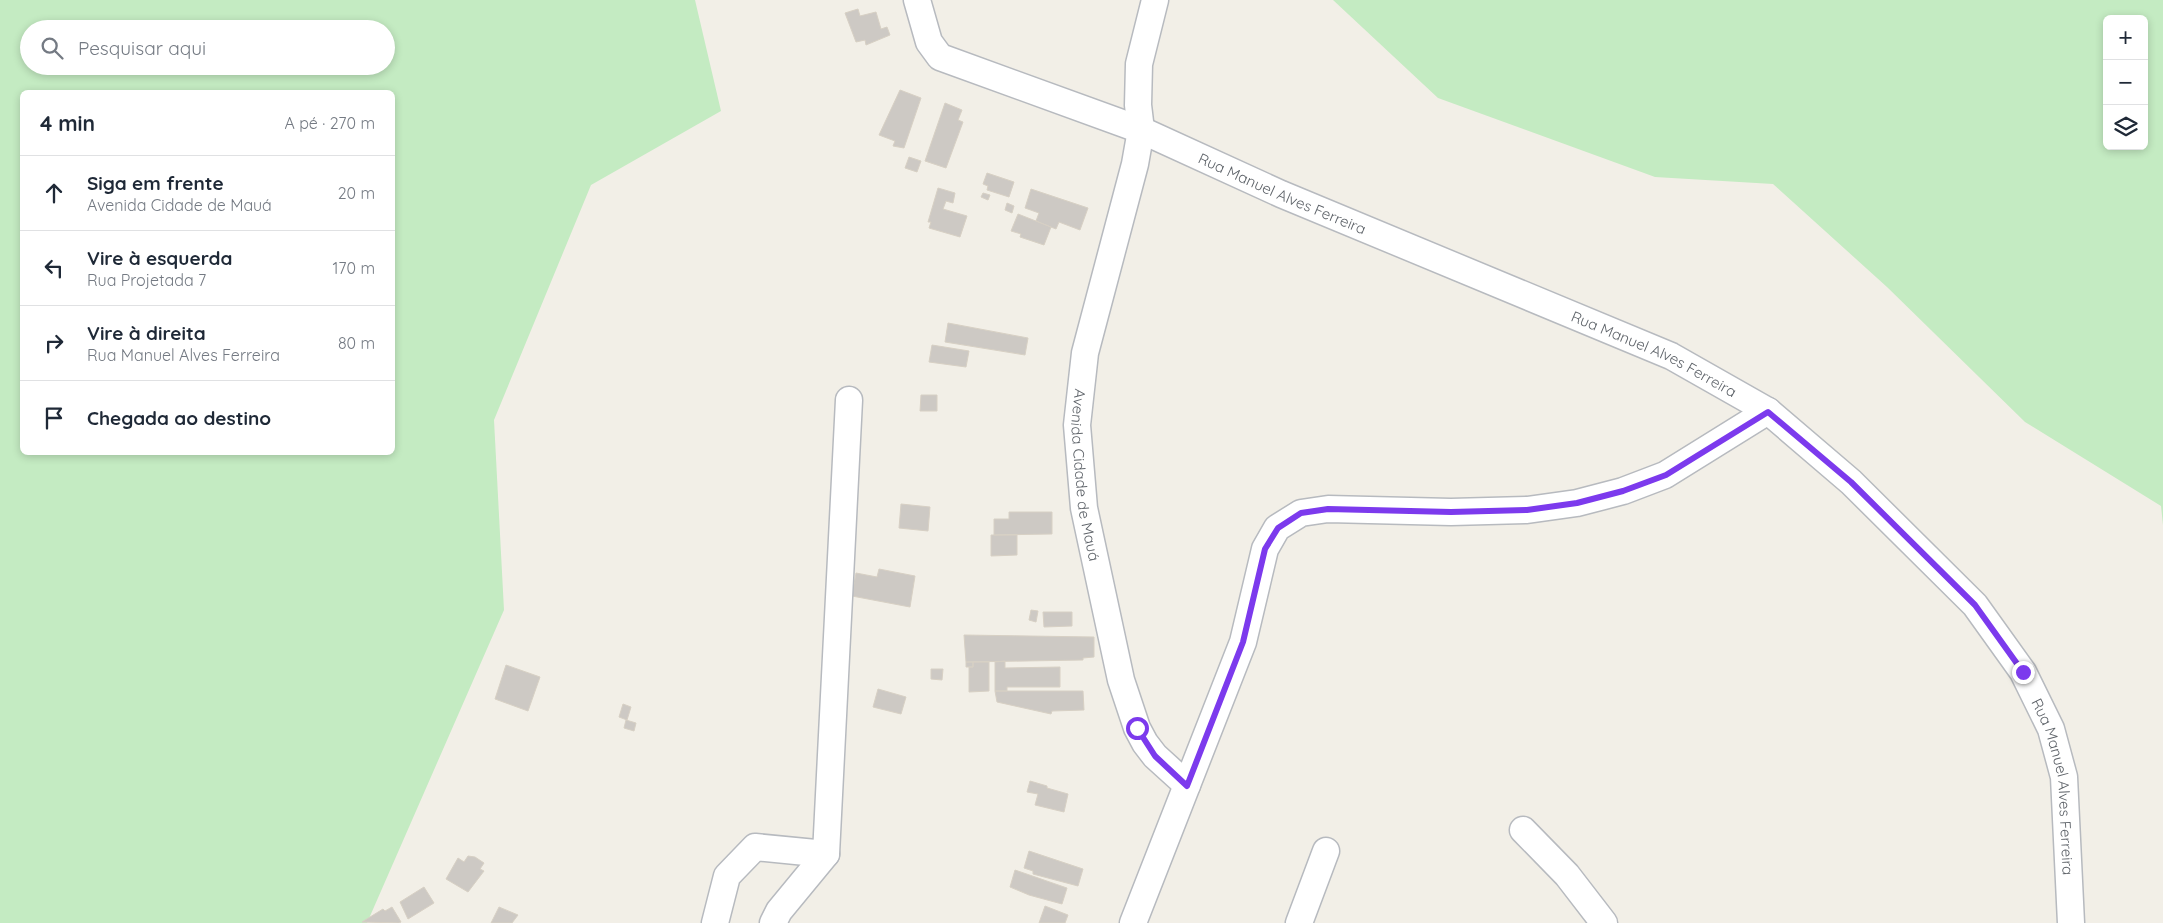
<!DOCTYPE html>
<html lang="pt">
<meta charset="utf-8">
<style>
:root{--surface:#fff;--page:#f6f6f7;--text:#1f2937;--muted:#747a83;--line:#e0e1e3}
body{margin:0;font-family:Quicksand,sans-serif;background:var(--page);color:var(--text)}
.controls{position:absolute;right:15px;top:15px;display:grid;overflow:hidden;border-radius:8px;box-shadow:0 2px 8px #0003}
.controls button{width:45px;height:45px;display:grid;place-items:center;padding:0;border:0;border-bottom:1px solid var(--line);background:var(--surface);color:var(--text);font:25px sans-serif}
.stop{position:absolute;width:15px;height:15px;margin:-11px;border:4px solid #7c3aed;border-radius:50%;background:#fff}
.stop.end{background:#7c3aed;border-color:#fff;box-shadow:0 1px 5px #0008}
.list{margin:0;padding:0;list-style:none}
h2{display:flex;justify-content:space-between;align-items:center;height:65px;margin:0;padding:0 20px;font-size:21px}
h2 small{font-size:16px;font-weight:400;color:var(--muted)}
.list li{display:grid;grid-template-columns:32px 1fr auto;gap:15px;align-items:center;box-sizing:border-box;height:75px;padding:0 20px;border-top:1px solid var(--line)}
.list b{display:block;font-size:19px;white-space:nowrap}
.list p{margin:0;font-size:16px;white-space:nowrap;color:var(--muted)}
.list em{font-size:16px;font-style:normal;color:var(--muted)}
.icon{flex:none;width:28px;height:28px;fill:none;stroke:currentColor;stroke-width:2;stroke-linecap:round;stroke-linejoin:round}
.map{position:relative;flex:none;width:2163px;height:923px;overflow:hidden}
.search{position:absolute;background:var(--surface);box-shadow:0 2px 8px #0003;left:20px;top:20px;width:375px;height:55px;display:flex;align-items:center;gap:12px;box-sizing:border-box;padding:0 18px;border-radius:28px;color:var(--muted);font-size:19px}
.panel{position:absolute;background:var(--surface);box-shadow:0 2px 8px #0003;left:20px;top:90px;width:375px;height:365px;border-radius:8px}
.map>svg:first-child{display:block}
.green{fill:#c4ebc2;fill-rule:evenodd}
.building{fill:#cdc9c4;stroke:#d7d0c4}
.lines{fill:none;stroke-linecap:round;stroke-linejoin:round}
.minor-casing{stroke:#b7babf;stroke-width:29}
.minor{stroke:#fff;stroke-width:26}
.route{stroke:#7c3aed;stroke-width:6}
.labels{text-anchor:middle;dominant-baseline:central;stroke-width:4;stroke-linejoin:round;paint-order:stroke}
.street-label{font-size:15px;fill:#5e6369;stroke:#fff}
</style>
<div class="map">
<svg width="2163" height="923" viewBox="0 0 2163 923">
<rect width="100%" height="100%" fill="#f2efe7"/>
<path class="green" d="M0 0H695L721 111 591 185 494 420 504 610 367 923H0ZM29 29H386V66H29ZM22 92H392V452H22Z
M1333 0H2163V525L2161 506 2025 422 1887 287 1773 184 1655 177 1438 98ZM2107 19H2144V146H2107Z"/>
<path class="building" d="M858 9 860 16 876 12 881 29 887 27 890 35 866 45 865 40 856 42 845 13Z
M900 90 921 98 904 148 893 146 895 141 879 135Z
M945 103 962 110 958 120 963 122 946 168 925 161Z
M909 157 921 161 917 172 905 168Z
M987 173 1014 182 1009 197 987 190 988 186 983 184Z
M938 188 955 193 953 203 946 201 943 209 967 216 960 237 929 228 931 222H928Z
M1031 189 1088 208 1080 230 1059 222 1056 229 1036 221 1039 213 1025 208Z
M983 193 990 195 988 200 981 197Z
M1007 203 1014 206 1012 213 1005 210Z
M1018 214 1051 227 1044 245 1020 237 1021 234 1011 231Z
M948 323 1028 338 1025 355 945 342Z
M932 345 969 351 966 367 929 362Z
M921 395H937V411H920Z
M901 504 930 507 928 531 899 528Z
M1009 512H1052V534L994 535V519H1009Z
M991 535H1017V555L991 556Z
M879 569 915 576 910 607 852 596 856 573 877 577Z
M1031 610 1038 611 1036 622 1029 620Z
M1043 612H1072V626L1044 627Z
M964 635 1094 637V657L1083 658V660L966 662Z
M1005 661V668L1060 667V687H1007V691H995V662Z
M966 662H973V667H966Z
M973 662H989V691L969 692V667H973Z
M506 665 540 677 528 711 495 699Z
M931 669H943L942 680 931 679Z
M878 689 906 697 901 714 873 707Z
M995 691H1083L1084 710 1052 711 1051 714 997 702Z
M623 704 631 707 627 720 619 717Z
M626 720 636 723 634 731 624 728Z
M1030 781 1047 786V788L1068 794 1064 812 1035 805 1038 794 1027 792Z
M1029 851 1083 869 1078 886 1033 874V871L1024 868Z
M468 856 475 857 484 863 480 869 484 871 468 892 446 879 458 858 464 862Z
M1015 870 1067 888 1062 904 1029 895 1010 887Z
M424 887 434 903 408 919 400 902Z
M1045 906 1068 915 1065 923H1039Z
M392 907 401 922 399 923 362 922 383 909 385 911Z
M499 907 518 915 512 923H491Z"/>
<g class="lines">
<g class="minor-casing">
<g id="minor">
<path id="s1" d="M917 0 929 42 940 57 1141 130 1281 194 1671 356 1768 411 1851 482 1975 605 2023 672 2051 729 2064 777 2071 923"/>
<path id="s2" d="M1155 0 1139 64 1138 105 1141 130 1135 164 1085 353 1077 425 1084 508 1121 680 1137 728 1145 743 1155 756 1187 785"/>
<path d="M1523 830 1567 875 1604 923"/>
<path d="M715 923 727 876 755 847 826 854 849 400"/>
<path d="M773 923 779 911 826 854"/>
<path d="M1133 923 1243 642 1265 549 1277 528 1301 513 1328 509 1451 512 1527 510 1577 503 1623 491 1665 475 1768 411"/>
<path d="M1299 923 1326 851"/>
</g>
</g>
<use href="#minor" class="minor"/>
</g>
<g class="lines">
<path class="route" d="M1137 728 1155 756 1187 786 1243 642 1265 549 1278 528 1301 513 1328 509 1451 512 1527 510 1577 503 1623 491 1666 475 1768 412 1851 482 1975 605 2023 672"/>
</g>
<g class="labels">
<g class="street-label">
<text stroke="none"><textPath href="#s1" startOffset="431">Rua Manuel Alves Ferreira</textPath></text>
<text stroke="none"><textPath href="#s1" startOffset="836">Rua Manuel Alves Ferreira</textPath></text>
<text stroke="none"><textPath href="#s2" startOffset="485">Avenida Cidade de Mauá</textPath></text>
<text stroke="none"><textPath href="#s1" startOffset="1451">Rua Manuel Alves Ferreira</textPath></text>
</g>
</g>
</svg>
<div class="controls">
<button>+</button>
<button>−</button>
<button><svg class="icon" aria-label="layers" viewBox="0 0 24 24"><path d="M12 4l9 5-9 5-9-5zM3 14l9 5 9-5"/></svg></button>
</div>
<div class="stop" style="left:1137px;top:728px"></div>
<div class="stop end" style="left:2023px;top:672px"></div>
<div class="search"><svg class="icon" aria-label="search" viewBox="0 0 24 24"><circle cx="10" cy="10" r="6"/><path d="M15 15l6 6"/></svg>Pesquisar aqui</div>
<section class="panel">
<h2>4 min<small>A pé · 270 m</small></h2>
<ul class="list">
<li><svg class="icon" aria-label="ahead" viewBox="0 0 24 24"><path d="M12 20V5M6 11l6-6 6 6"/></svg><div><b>Siga em frente</b><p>Avenida Cidade de Mauá</p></div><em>20 m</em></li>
<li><svg class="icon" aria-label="left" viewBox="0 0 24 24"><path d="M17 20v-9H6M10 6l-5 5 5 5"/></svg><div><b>Vire à esquerda</b><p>Rua Projetada 7</p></div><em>170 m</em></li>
<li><svg class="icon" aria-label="right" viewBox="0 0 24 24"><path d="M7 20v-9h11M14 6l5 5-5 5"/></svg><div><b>Vire à direita</b><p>Rua Manuel Alves Ferreira</p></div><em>80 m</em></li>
<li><svg class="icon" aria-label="arrive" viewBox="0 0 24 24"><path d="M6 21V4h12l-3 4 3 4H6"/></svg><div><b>Chegada ao destino</b></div></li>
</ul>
</section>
</div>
